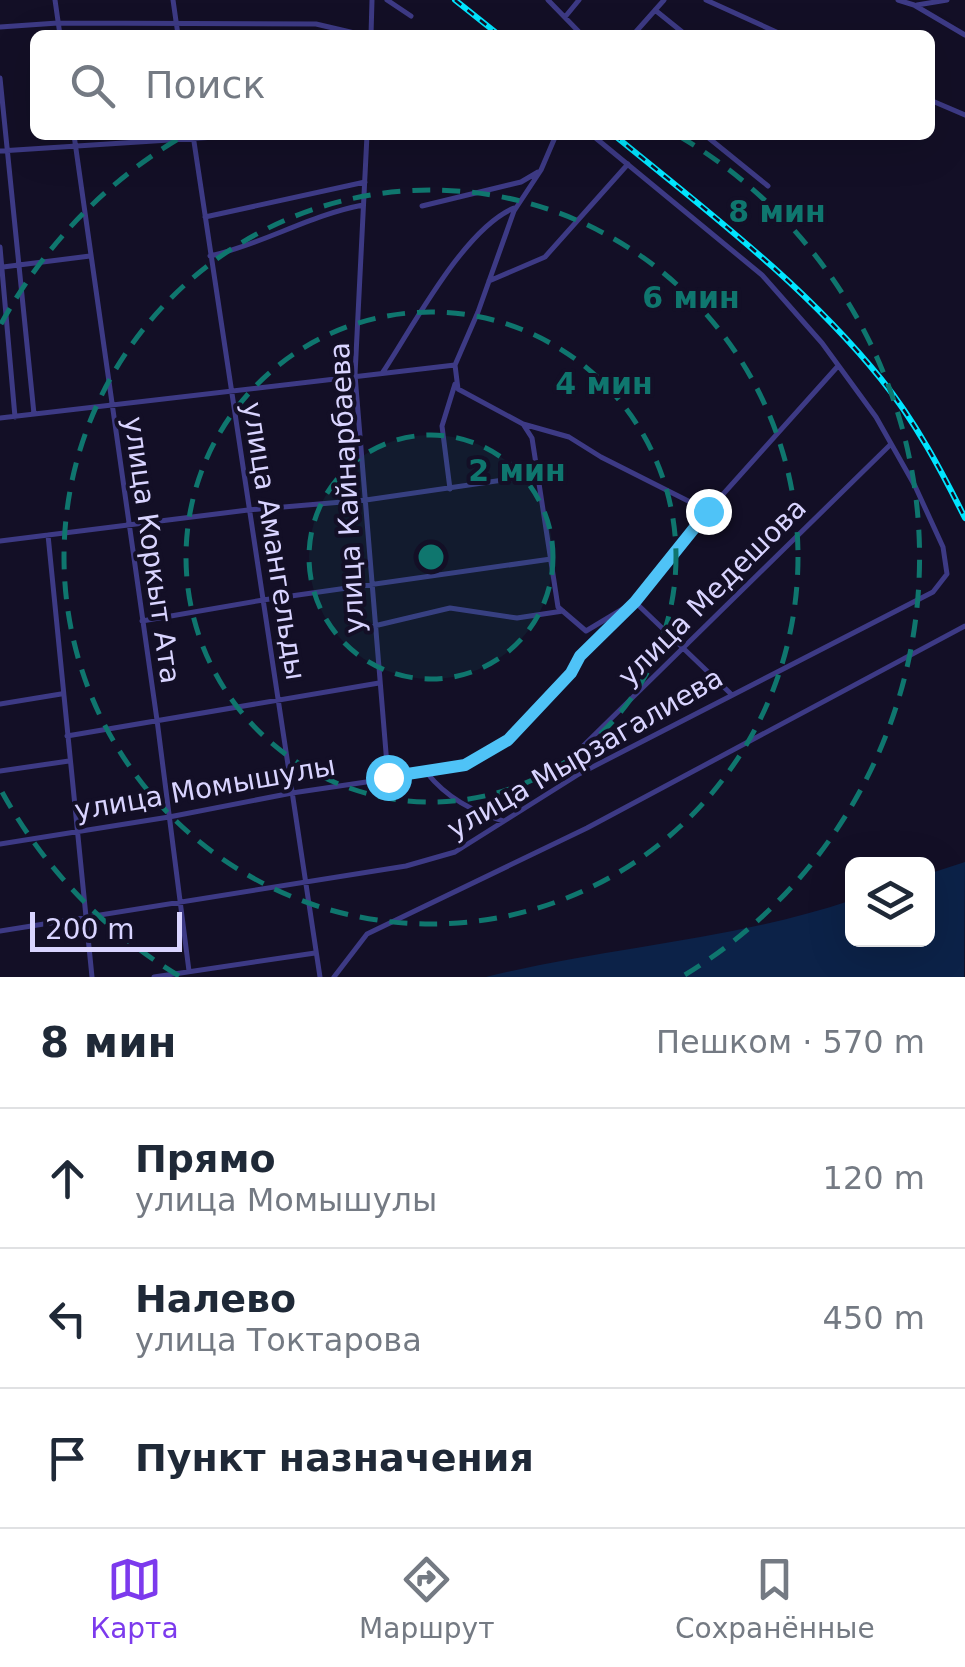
<!DOCTYPE html>
<html lang="ru">
<meta charset="utf-8">
<style>
:root{--surface:#fff;--page:#f2f2f3;--text:#1f2937;--muted:#747a83;--line:#e0e1e3;--accent:#7c3aed}
body{margin:0;font-family:"DejaVu Sans",sans-serif;background:var(--page);color:var(--text)}
.controls{position:absolute;right:30px;bottom:30px;display:grid;overflow:hidden;border-radius:15px;box-shadow:0 10px 40px #0002}
.controls button{width:90px;height:90px;display:grid;place-items:center;padding:0;border:0;border-bottom:2px solid var(--line);background:var(--surface);color:var(--text);font:50px sans-serif}
.scale{position:absolute;left:30px;bottom:25px;width:152px;box-sizing:border-box;padding-left:10px;border:5px solid #d9d4ff;border-top:0;font-size:28px;line-height:35px;white-space:nowrap;color:#d9d4ff;-webkit-text-stroke:8px #130f26;paint-order:stroke}
.stop{position:absolute;width:30px;height:30px;margin:-22px;border:8px solid #4fc3f7;border-radius:50%;background:#fff}
.stop.end{background:#4fc3f7;border-color:#fff;box-shadow:0 2px 10px #0008}
.list{margin:0;padding:0;list-style:none}
h2{display:flex;justify-content:space-between;align-items:center;height:130px;margin:0;padding:0 40px;font-size:42px}
h2 small{font-size:32px;font-weight:400;color:var(--muted)}
.list li{display:grid;grid-template-columns:65px 1fr auto;gap:30px;align-items:center;box-sizing:border-box;height:140px;padding:0 40px;border-top:2px solid var(--line)}
.list b{display:block;font-size:38px;white-space:nowrap}
.list p{margin:0;font-size:32px;white-space:nowrap;color:var(--muted)}
.list em{font-size:32px;font-style:normal;color:var(--muted)}
.icon{flex:none;width:55px;height:55px;fill:none;stroke:currentColor;stroke-width:2;stroke-linecap:round;stroke-linejoin:round}
.map{position:relative;flex:none;width:965px;height:977px;overflow:hidden}
.search{position:absolute;background:var(--surface);box-shadow:0 10px 40px #0002;left:30px;right:30px;top:30px;height:110px;display:flex;align-items:center;gap:25px;box-sizing:border-box;padding:0 35px;border-radius:15px;color:var(--muted);font-size:38px}
.sheet{height:550px;background:var(--surface)}
nav{display:flex;justify-content:space-around;align-items:center;box-sizing:border-box;height:140px;border-top:2px solid var(--line);background:var(--surface);font-size:28px;color:var(--muted)}
nav a{display:grid;justify-items:center;gap:5px}
nav .on{color:var(--accent)}
.map>svg:first-child{display:block}
.water{fill:#0c2248}
.lines{fill:none;stroke-linecap:round;stroke-linejoin:round}
.minor{stroke:#3d3a85;stroke-width:5}
.rail-casing{stroke:#00e5ff;stroke-width:6}
.rail{stroke:#130f26;stroke-width:2.5;stroke-dasharray:8;stroke-linecap:butt}
.route{stroke:#4fc3f7;stroke-width:12}
.ring{fill:none;stroke:#0f766e;stroke-width:5;stroke-dasharray:18 12}
.labels{text-anchor:middle;dominant-baseline:central;stroke-width:8;stroke-linejoin:round;paint-order:stroke}
.street-label{font-size:28px;fill:#d9d4ff;stroke:#130f26}
.centre{fill:#0f766e;stroke:#130f26;stroke-width:5}
.ring-label{font-size:30px;text-anchor:middle;font-weight:bold;fill:#0f766e;stroke:#130f26;stroke-width:8;stroke-linejoin:round;paint-order:stroke}
</style>
<div class="map">
<svg width="965" height="977" viewBox="0 0 965 977">
<rect width="100%" height="100%" fill="#130f26"/>
<path class="water" d="M965 862 964 977H486C607 947 734 940 852 900V939H928V874Z"/>
<g class="lines">
<path class="minor" d="M55 0 60 35
M173 0 178 35
M387 0 411 16
M548 0 582 35
M706 0 783 35
M898 0 914 5 965 35
M917 5 947 0
M655 10 686 35
M565 17 579 0
M0 27 58 23 316 24 363 35
M371 35 372 0
M633 35 664 0
M0 78 34 414
M930 100 965 115
M74 135 157 720 189 971
M193 135 320 977
M367 135 355 375 388 777
M556 135 541 170 514 211 478 312 455 365 458 389 523 424 532 438 558 607 586 631 626 607
M705 135 768 186
M0 151 246 135
M422 206 521 182 538 172
M205 217 365 182
M0 247 15 417
M210 256C263 244 310 215 363 205
M3 267 90 256
M489 281 545 257 628 164
M383 372C414 325 464 229 514 208
M0 418 455 365
M523 424 569 437 601 457 708 511
M450 489 442 426 455 384
M48 535 92 977
M0 541 248 510 366 500 538 475
M636 603 730 693
M142 621 263 600 551 559
M374 626 450 608 517 618 563 611
M0 704 61 694
M67 736 379 683
M0 771 69 761
M427 773C447 798 472 811 503 821
M579 773 576 757 578 751 891 444
M0 844 169 817 292 793 427 773 475 761 508 740 571 673 580 656 635 602 708 511 838 366
M0 931 406 866 455 852 579 774 933 592 947 574 943 547 915 486 876 417 822 343 762 275 592 135
M154 977 315 953
M334 977 367 934 587 828 965 626"/>
<g class="rail-casing">
<path id="rail" d="M455 0 499 35
M614 135C708 212 804 284 881 379 915 421 941 470 965 518"/>
</g>
<use href="#rail" class="rail"/>
</g>
<g class="lines">
<path class="route" d="M388 777 465 765 508 740 571 673 580 656 635 602 708 511"/>
</g>
<circle cx="431" cy="557" r="122" fill="#0f766e" fill-opacity=".12"/>
<g class="ring">
<circle cx="431" cy="557" r="122"/>
<circle cx="431" cy="557" r="245"/>
<circle cx="431" cy="557" r="367"/>
<path d="M179 976A489 489 0 0 1 1 790M1 324A489 489 0 0 1 183 136M679 136A489 489 0 0 1 683 976"/>
</g>
<g class="labels">
<g class="street-label">
<text transform="translate(347 488) rotate(-93)">улица Кайнарбаева</text>
<text transform="translate(274 541) rotate(81)">улица Амангельды</text>
<text transform="translate(152 550) rotate(82)">улица Коркыт Ата</text>
<text transform="translate(712 592) rotate(-45)">улица Медешова</text>
<text transform="translate(585 753) rotate(-30)">улица Мырзагалиева</text>
<text transform="translate(205 788) rotate(-10)">улица Момышулы</text>
</g>
</g>
<circle cx="431" cy="557" r="15" class="centre"/>
<g class="ring-label">
<text x="777" y="222">8 мин</text>
<text x="691" y="308">6 мин</text>
<text x="604" y="394">4 мин</text>
<text x="517" y="481">2 мин</text>
</g>
</svg>
<div class="controls">
<button><svg class="icon" aria-label="layers" viewBox="0 0 24 24"><path d="M12 4l9 5-9 5-9-5zM3 14l9 5 9-5"/></svg></button>
</div>
<div class="scale">200 m</div>
<div class="stop" style="left:388px;top:777px"></div>
<div class="stop end" style="left:708px;top:511px"></div>
<div class="search"><svg class="icon" aria-label="search" viewBox="0 0 24 24"><circle cx="10" cy="10" r="6"/><path d="M15 15l6 6"/></svg>Поиск</div>
</div>
<section class="sheet">
<h2>8 мин<small>Пешком · 570 m</small></h2>
<ul class="list">
<li><svg class="icon" aria-label="ahead" viewBox="0 0 24 24"><path d="M12 20V5M6 11l6-6 6 6"/></svg><div><b>Прямо</b><p>улица Момышулы</p></div><em>120 m</em></li>
<li><svg class="icon" aria-label="left" viewBox="0 0 24 24"><path d="M17 20v-9H6M10 6l-5 5 5 5"/></svg><div><b>Налево</b><p>улица Токтарова</p></div><em>450 m</em></li>
<li><svg class="icon" aria-label="arrive" viewBox="0 0 24 24"><path d="M6 21V4h12l-3 4 3 4H6"/></svg><div><b>Пункт назначения</b></div></li>
</ul>
</section>
<nav>
<a class="on"><svg class="icon" aria-label="map" viewBox="0 0 24 24"><path d="M3 6l6-2 6 2 6-2v14l-6 2-6-2-6 2zM9 4v14M15 6v14"/></svg>Карта</a>
<a><svg class="icon" aria-label="directions" viewBox="0 0 24 24"><path d="M12 3l9 9-9 9-9-9zM9 14v-3h6M13 9l2 2-2 2"/></svg>Маршрут</a>
<a><svg class="icon" aria-label="saved" viewBox="0 0 24 24"><path d="M7 4h10v16l-5-4-5 4z"/></svg>Сохранённые</a>
</nav>
